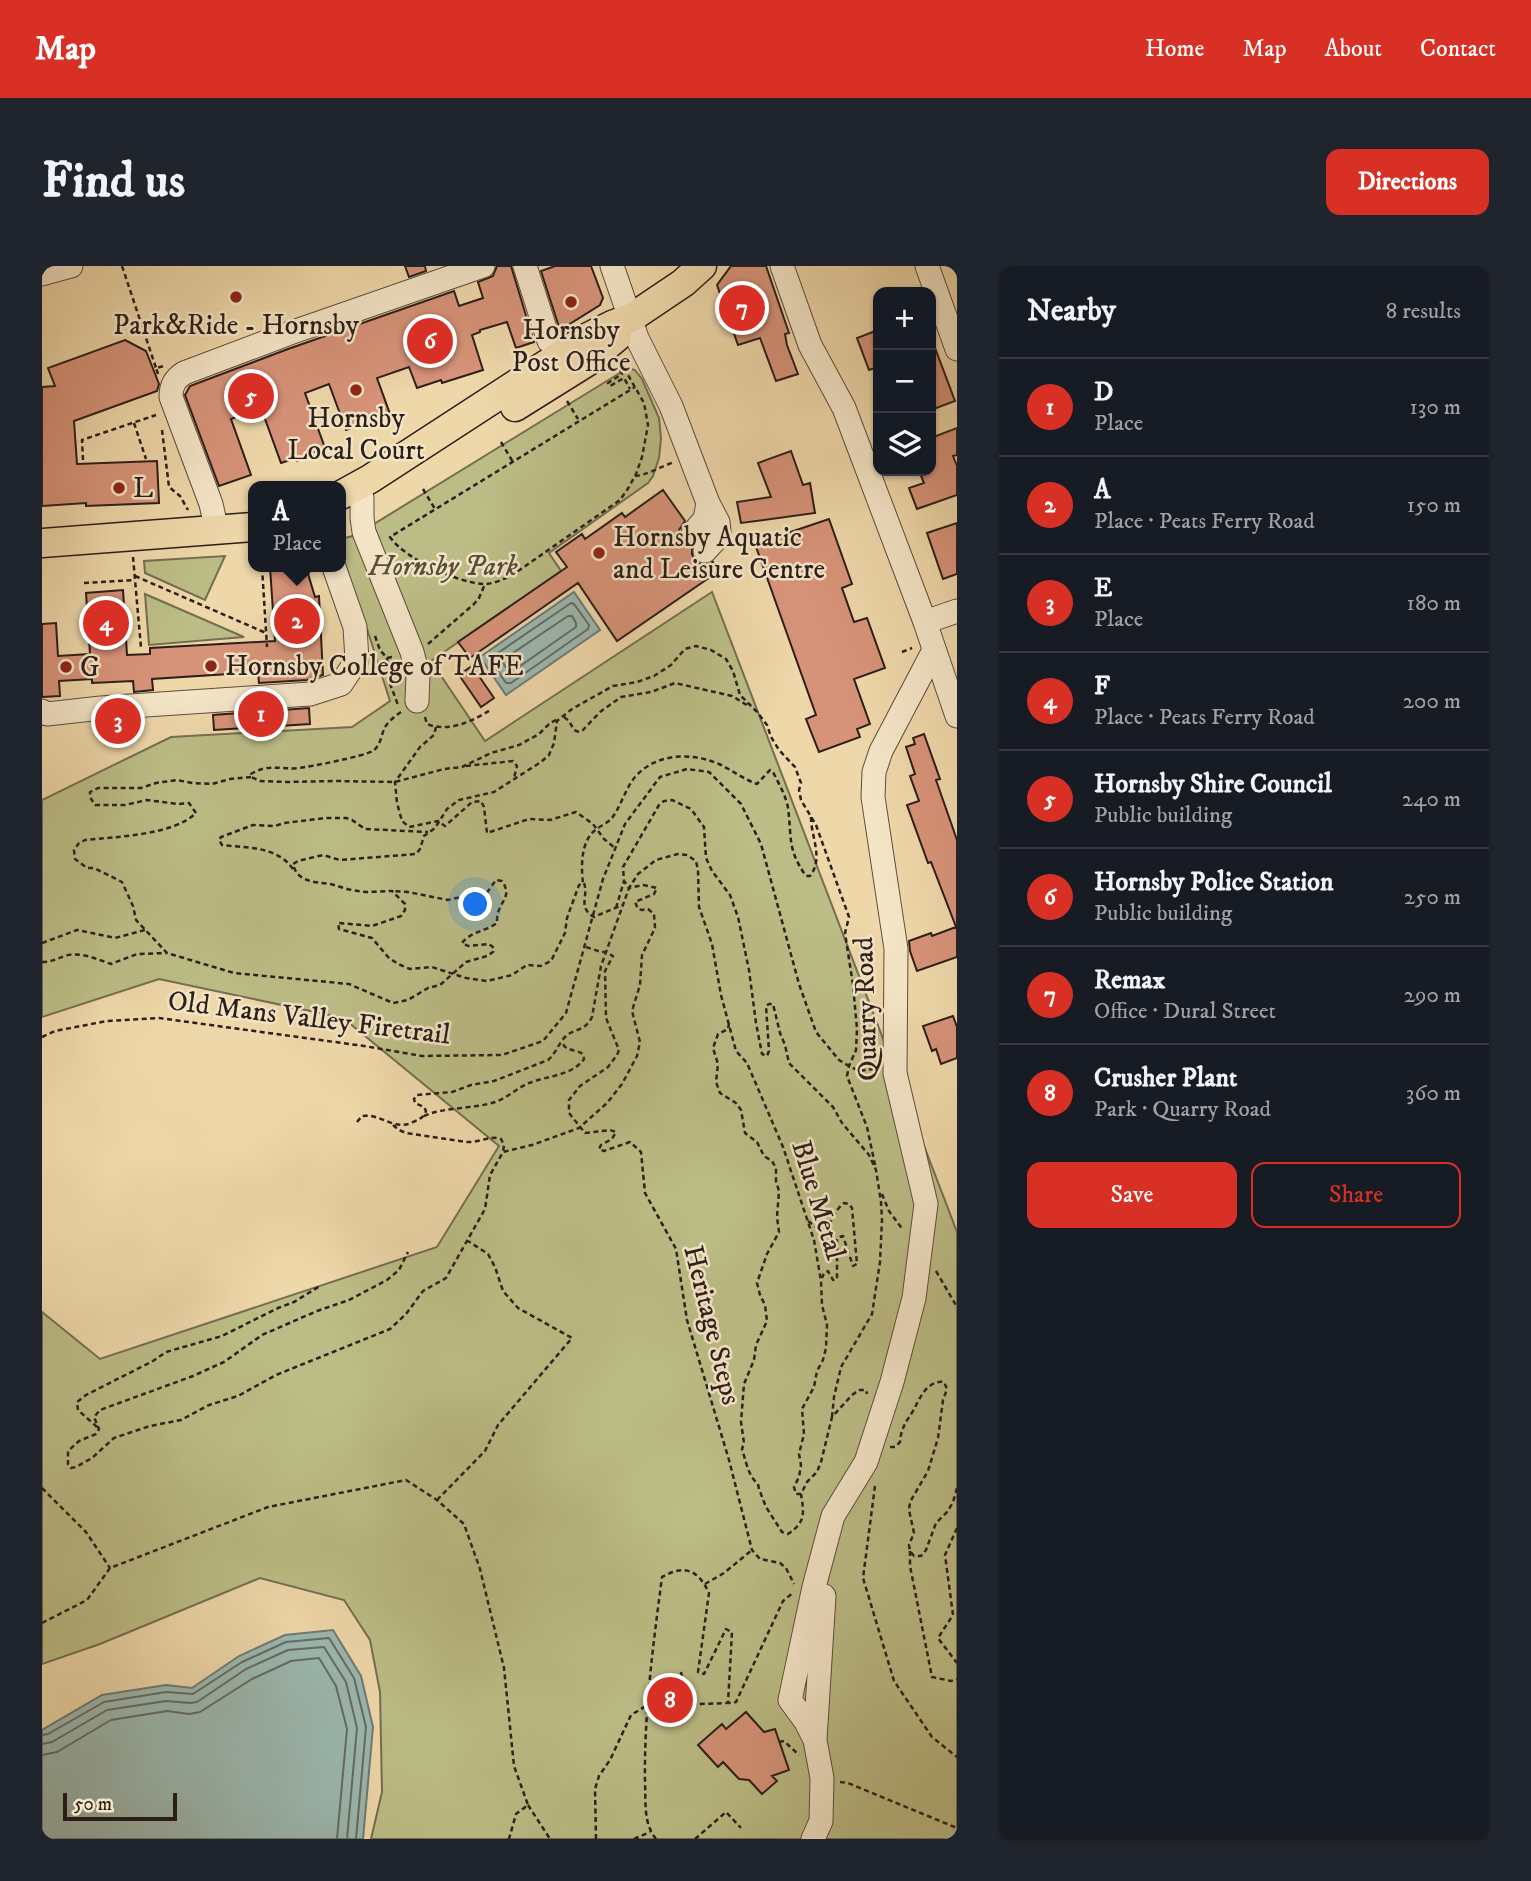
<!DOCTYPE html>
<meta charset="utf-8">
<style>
:root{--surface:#171b24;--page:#20242c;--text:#f1f3f6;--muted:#9ea1a6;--line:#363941;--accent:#d93025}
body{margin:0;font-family:"IM FELL DW Pica",serif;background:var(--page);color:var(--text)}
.controls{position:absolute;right:21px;top:21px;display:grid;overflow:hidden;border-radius:14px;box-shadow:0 2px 5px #0004}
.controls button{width:63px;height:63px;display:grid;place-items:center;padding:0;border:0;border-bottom:2px solid var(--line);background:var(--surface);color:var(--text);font:35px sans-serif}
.scale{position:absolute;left:21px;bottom:18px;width:114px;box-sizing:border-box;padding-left:7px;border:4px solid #2b1e19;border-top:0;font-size:19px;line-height:24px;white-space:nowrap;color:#2b1e19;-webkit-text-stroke:5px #f4e5c7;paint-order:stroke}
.you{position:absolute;left:434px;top:639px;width:24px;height:24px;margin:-18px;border:5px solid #fff;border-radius:50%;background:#1a73e8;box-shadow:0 0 0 10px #1a73e833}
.badge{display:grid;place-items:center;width:46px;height:46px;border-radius:50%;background:var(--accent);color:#fff;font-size:23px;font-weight:700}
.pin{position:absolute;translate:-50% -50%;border:4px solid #fff;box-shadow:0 2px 7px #0006}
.popup{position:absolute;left:206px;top:215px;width:98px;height:91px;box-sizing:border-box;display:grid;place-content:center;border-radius:14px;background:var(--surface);filter:drop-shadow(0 2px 5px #0005);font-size:23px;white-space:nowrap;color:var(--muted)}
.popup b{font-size:26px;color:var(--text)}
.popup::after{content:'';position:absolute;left:50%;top:100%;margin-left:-14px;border:14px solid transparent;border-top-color:var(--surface)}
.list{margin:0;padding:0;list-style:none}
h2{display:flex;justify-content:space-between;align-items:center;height:91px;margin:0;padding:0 28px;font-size:30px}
h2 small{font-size:23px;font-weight:400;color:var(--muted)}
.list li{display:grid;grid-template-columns:46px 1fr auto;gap:21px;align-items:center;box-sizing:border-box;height:98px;padding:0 28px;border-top:2px solid var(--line)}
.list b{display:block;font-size:26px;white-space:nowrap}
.list p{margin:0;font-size:23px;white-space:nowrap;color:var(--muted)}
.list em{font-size:23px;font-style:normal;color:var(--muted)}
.actions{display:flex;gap:14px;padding:21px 28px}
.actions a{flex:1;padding:16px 0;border:2px solid var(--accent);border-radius:14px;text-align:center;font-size:24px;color:var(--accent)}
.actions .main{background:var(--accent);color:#fff}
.icon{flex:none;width:38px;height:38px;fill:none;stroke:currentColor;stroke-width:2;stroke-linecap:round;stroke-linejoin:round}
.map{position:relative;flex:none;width:915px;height:1573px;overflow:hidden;border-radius:14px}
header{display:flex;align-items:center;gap:42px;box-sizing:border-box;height:98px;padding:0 35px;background:var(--accent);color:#fff}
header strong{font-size:33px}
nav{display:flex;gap:38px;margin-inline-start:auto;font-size:24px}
.intro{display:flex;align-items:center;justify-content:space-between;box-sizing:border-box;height:168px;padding:0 42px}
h1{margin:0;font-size:49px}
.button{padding:18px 32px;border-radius:14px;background:var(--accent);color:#fff;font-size:24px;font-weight:700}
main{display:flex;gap:42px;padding:0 42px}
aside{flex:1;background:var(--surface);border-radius:14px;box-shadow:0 2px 5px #0004}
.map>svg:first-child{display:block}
.green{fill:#bcbd86;stroke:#746e50;stroke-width:2}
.water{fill:#9bb8b0;stroke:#6e7a74;stroke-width:2}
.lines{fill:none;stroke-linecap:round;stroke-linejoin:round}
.shore{stroke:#636b64;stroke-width:2}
.building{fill:#d79379;stroke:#2b1e19;stroke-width:2}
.minor-casing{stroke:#5c4c3d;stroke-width:25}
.major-casing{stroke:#2b1e19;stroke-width:31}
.path{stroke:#2b1e19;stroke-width:2.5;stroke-dasharray:5 3.5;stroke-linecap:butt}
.minor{stroke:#f4e5c7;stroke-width:23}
.major{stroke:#eed7a9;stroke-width:28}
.poi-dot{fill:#8f2418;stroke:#f4e5c7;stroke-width:2.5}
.labels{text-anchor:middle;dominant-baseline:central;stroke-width:5;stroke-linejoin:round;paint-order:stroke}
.poi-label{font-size:28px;fill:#2b1e19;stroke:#f4e5c7;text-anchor:start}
.park-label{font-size:28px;font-style:italic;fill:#564e3a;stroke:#f4e5c7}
.street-label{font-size:28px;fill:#2b1e19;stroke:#f4e5c7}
</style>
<header>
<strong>Map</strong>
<nav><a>Home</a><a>Map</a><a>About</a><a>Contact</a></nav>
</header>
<div class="intro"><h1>Find us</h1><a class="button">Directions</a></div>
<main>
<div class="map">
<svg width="915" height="1573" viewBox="0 0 915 1573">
<rect width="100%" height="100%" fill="#eed7a9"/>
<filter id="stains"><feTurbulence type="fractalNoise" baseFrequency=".00286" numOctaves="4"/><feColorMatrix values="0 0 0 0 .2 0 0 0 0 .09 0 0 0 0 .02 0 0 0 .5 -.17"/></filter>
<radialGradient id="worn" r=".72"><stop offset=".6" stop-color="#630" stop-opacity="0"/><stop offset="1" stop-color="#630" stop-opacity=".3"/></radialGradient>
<path class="green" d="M586 102 593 104 600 113 617 152 619 172 617 192 611 210 606 217 507 287 519 305 389 395 443 475 670 326 915 966V1573H329L340 1526 338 1426 328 1374 302 1334 218 1312 58 1378 0 1398V1046L58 1093 395 981 457 880 301 752 117 713 0 751V534L129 471 310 461 348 435 326 366 299 290V273L314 269Z
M183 290 163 334 103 307 102 295Z
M103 328 202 371 107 379Z"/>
<path class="water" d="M532 326 558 364 464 429 438 391Z
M291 1364 319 1410 331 1461 321 1573H0V1464L60 1429 124 1419 150 1422 197 1390 243 1369Z"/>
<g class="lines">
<path class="shore" d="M529 337 532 338 547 359 546 363 469 417H464L449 395 450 391Z
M526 350H530L534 357V361L471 405 466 404 461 397 462 393Z
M0 1469 6 1468 62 1436 124 1426 151 1428 200 1396 244 1376 287 1372 312 1412 324 1461 314 1573
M0 1478 10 1476 65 1444 124 1435 148 1437 155 1436 204 1403 246 1384 282 1381 304 1416 315 1462 305 1573
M0 1489 15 1486 69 1454 125 1445 147 1448 158 1446 210 1413 249 1395 277 1392 294 1420 305 1463 295 1573"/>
</g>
<path class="building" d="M363 0H383L384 5 367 11Z
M455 0H469L492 76 474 82 465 56 438 64V66L430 69 441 104 400 117 399 114 375 122 367 101 335 112 348 148 304 164 287 118 263 127 283 182 269 187 270 190 255 195 254 192 239 197 219 142 189 153 209 209 177 220 143 129 148 120 246 83 412 25 417 40 441 32 436 16 451 10Z
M513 0H549L561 32 558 39 518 64 499 5Z
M689 0H724L747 67 743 68 745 79 756 108 734 115 718 72 696 79 675 19Z
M836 64V101L827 104 815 72Z
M83 74 104 85 117 118 115 125 32 155 35 198 115 195 117 237 44 240V237L0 240V121L13 120 6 102Z
M889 74H890L913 135 889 144Z
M915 162V189L911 190 915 200V229L875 243 867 222 882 217 877 205H889V172Z
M749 185 761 219 768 217 773 247 699 257 695 236 729 231 716 197Z
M621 224 643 255 637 264 638 271 642 278 650 281V288L653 295 661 299 671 296 677 305 575 375 536 317 428 392 416 376 525 301 514 286 540 268 543 273 580 247 583 251Z
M787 253 810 318 800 322 812 356 825 352 843 402 812 413 828 458 815 463 818 471 777 486 764 453 774 449 713 278Z
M915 257V308L901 313 885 267Z
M228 301H249V304L264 301 273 331 277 330 281 409 265 414 217 417 216 406 110 413 111 424 92 426 91 415 50 417V413L17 415 18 430 0 431V358L14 357 16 390 48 388 44 327 81 324 85 389 108 388V382L233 375Z
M430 400 452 432 439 441 417 409Z
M267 442 268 458 172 464 171 449Z
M93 454V464L59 466V456Z
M882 468 898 513 894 514 915 574V691L875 705 868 685 867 675 889 667 890 670 914 661 889 596 886 597 865 539 877 535 868 510 873 508 864 481 873 478 871 472Z
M911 750 915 761V792L899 798 894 783 890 785 881 760Z
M704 1446 722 1466 733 1463 747 1504 730 1510 735 1515 720 1528 707 1514 697 1513 681 1496 676 1501 656 1479 680 1458 684 1463Z"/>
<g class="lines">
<g class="minor-casing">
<path id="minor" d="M483 0 507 75
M570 0 595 72 629 140 666 237 676 256 677 265 675 272 663 285
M740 0 768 79 802 142 883 356 915 450
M885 0 915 83
M0 8 29 0
M320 232V252L322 266 370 386 376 409 375 435
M175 265 169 238 129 131C129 119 133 113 142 107L248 67 441 0
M651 267 663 253 666 237
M883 356 915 345
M0 445 5 448 59 442 268 428 299 418 315 394 313 361 292 301
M773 1474 764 1456 748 1434 772 1321 791 1250 824 1196 850 1116 872 1032 884 938 853 807 854 683 831 531 832 506 839 485 892 384
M771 1573 779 1555 780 1512 773 1474 782 1330"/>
</g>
<g class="major-casing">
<path id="major" d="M473 141 545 96 575 71
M299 229 328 213 548 70 570 59 589 52 641 17 660 0
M0 277 211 261"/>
</g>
<path class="path" d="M80 0 114 102
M582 102 602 137 606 159 600 191 594 208 587 221 578 234 469 310C461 313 452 318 442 318 416 317 363 293 348 271L593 121
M578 104 580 108 566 117 568 120 582 112 588 123
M116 108 114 102 122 100
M525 135 536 153
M92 157 104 193
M120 164 127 221 138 230 146 244
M459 176 471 196
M41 194 40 174 114 149
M593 210C602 210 621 200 632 196
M381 223 393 243
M91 291 99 382
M220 301 225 381
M93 310 224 367
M42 317 93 314
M333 370 338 384 345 392 350 391
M386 378 432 338 437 332 443 318
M860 386 870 382
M345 392 347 415 356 439
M359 446C353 450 347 455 343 461 339 469 339 479 331 485 322 490 268 501 256 502 238 504 227 497 209 508V511L218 515 243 516 293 515 353 516 402 503 420 501 449 487 477 479 497 468 508 457 516 453
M383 451 385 458C407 467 431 455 450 443
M522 451 527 455 532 464 537 466 541 464 558 446 579 431 609 426 633 417 690 430 708 441
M394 461 392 469 378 481 353 516 355 537 360 555 367 561 396 555 403 560 430 536 439 535 442 541 445 567 487 553 508 554 534 546 551 558 562 573 573 582
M424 500 471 495 475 500 472 512
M209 511 188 513 170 518 150 517 135 514 114 517 99 522H56L48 526V531L53 539H83L105 534 136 538 147 537 154 547C132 569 73 571 43 574L37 577 32 584 33 593 45 602H52L80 616 91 640 94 654 125 687 192 707 307 718 351 737 366 734 386 722 398 719 424 696 445 690 451 686 452 682 447 678 426 680 420 677C428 666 444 665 455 657 455 654 455 647 457 644 462 632 469 628 460 615L454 614 444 628 427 629 406 634 366 626 351 625
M769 551C769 572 782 592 768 610H764C745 583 750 572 746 542 744 530 737 518 731 506L728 504 715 518C701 513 690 504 677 498 649 486 614 487 593 511 583 523 578 543 569 553 564 558 556 561 551 566 539 578 539 600 541 617L537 619 525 652 523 667 509 695 499 700 485 699 470 709 445 715 424 712 390 701 368 703 356 698 346 691 330 672 297 663 296 657 330 660 359 650 363 644V638L350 625C339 625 327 627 316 625 306 624 297 620 288 618 272 616 255 616 251 598L256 595 281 589 298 594 374 588 378 583 382 570 393 562 405 543 417 534 452 526 499 496 507 489 512 477 515 455 530 443 571 420 595 416 612 410 629 399 643 383 654 380 669 384 684 393 691 405 698 429 716 447 725 459 729 471 737 484 753 501 759 517 757 524 759 534 774 559 807 651 803 667 811 719 815 763 814 784 807 800 805 810 825 861 833 899
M251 603C235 580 205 582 180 579L177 574 179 571 211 559 233 560 242 557 284 552H304L310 554 323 563 386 566
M542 617C547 630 535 641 552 651L580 639
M574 642 582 615
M0 677 35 664 73 672 103 664
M544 681 559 686H564L571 690 563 705 564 752 577 784 575 789 566 801 538 820 527 834V847L543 867 568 864 574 866 570 873 559 879 557 883 562 885 588 876 599 886 603 927 634 983 645 1054 687 1194 710 1284 718 1293 738 1297 744 1302 752 1318
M0 696C10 696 14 693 23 690 38 685 54 693 69 698L95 688 125 687
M687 757 686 763 676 768 671 782 676 798 674 816 678 827 694 837 699 844 703 867 715 876 722 890 730 895 734 902V915L737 925 735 951 737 966 725 988 715 1017 718 1029 723 1039 725 1055 714 1079 712 1094 702 1118 699 1156 702 1177 700 1183C704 1195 706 1210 716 1218L717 1223 724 1241 740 1266 746 1268C764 1256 762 1247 759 1228
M0 771 13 765 65 755 117 752 322 780 380 790 460 789 501 775 524 747 561 613 583 558 618 511 645 503 667 506 699 538 719 578 757 718 774 766 797 794 807 800 817 805 836 802
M382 850C401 841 432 843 453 836 465 832 475 822 487 817 504 810 530 810 542 793L541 788C535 784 528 785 522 780L521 776
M315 856 320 850C339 847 353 866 371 856 378 853 381 852 384 845L382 841 373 837 372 833 375 829 410 826 429 819 452 815 506 794C514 787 517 777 523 771 532 762 543 766 550 751L559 700 587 622 601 619 615 622 612 628 593 636 596 643 600 644 606 643 612 648 613 662 600 689 598 719 590 745 598 776 595 790 580 818 565 837 537 862 490 879 461 886 448 909 443 943 404 1012 381 1025 364 1048 348 1063 234 1109 196 1130 167 1139 139 1154 108 1160 72 1172 50 1192 34 1201 29 1202 26 1198V1185L37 1175 54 1168 57 1163 52 1151 58 1144 151 1110 182 1096 220 1069 275 1045 307 1034 345 1014 357 1004 366 986
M351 859 357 864 364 867 425 876C436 877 449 869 459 873L462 879 461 886
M840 928 847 945 861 964
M766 955 775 962 781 964C791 957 792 944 802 937L807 938 810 942 815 998 811 1000 801 970 797 971 795 974V1013L791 1014 786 1005 782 1007 780 1012
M894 1005 915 1041
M790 1151 792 1131 799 1101 830 1048 838 996 840 954 839 936 834 904 827 889 800 857 791 841 747 797 743 779 738 767 731 738H727L724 740 727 785 725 790 720 788 714 757 707 704 696 651 688 629 670 605 664 592 662 561 649 543 630 534 622 535 617 539 581 601 582 615 587 622 596 608 614 594 636 588 645 589 654 595 656 604 657 641 670 678 679 729 694 785 705 797 741 881 772 974 779 1015 780 1039 785 1059 784 1082 781 1094 775 1105 772 1121 760 1143 762 1168 757 1188 759 1199 757 1211 752 1221 754 1228H759L765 1216 775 1206 779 1196 790 1151 810 1129 817 1124H824L825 1128
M55 1161 36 1144 35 1136 44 1129 111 1095 124 1086 180 1070 236 1042 252 1036 278 1020
M848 1181H853L858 1176C859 1162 864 1156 871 1145 878 1132 885 1114 902 1116L905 1123 901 1134 896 1172 886 1205 868 1236 867 1244 872 1267 867 1279 868 1285 872 1290H879L884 1284 894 1257 906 1245 911 1236 915 1222
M833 1220 821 1312 852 1415 890 1471 915 1491
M0 1222 44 1266 68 1302
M395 1234 443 1185 456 1159 530 1072 476 1042 461 1025 453 1001 446 988 426 975
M915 1262 903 1289 911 1349 896 1372 915 1397
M868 1285V1300L890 1411 909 1415 915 1413
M663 1318 682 1307 710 1284
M0 1357 45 1334 68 1302 226 1241 364 1214 395 1234 422 1258 438 1303 462 1402 472 1500 486 1539 474 1548 467 1573
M639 1406 644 1438
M737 1476 742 1475 757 1489
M798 1516 806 1517 915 1562
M486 1539 508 1573
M554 1573 553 1523 557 1510 568 1494 589 1449 604 1440 685 1437
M592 1573 608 1566
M614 1573C601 1557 604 1536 603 1516 602 1447 611 1380 620 1311 643 1298 656 1304 667 1327L656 1406 662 1408 684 1363 690 1366 686 1437 694 1436 741 1335 752 1326
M653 1573 684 1546 699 1562"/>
<use href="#minor" class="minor"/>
<use href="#major" class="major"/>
</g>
<g class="poi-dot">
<circle cx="194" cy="31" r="7"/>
<circle cx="529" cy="36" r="7"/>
<circle cx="314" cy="124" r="7"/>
<circle cx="77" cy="222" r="7"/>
<circle cx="557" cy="287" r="7"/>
<circle cx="169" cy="400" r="7"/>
<circle cx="24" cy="401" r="7"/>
</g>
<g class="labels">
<g class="poi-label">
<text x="194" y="59" text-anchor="middle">Park&amp;Ride - Hornsby</text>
<text x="529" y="64" text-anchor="middle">Hornsby<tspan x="529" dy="32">Post Office</tspan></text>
<text x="314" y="152" text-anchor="middle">Hornsby<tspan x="314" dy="32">Local Court</tspan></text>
<text x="91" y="222">L</text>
<text x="571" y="271">Hornsby Aquatic<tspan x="571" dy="32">and Leisure Centre</tspan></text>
<text x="183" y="400">Hornsby College of TAFE</text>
<text x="38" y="401">G</text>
</g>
<g class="park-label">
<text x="401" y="300">Hornsby Park</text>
</g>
<g class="street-label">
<text transform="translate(824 743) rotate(-92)">Quarry Road</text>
<text transform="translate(267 752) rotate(7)">Old Mans Valley Firetrail</text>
<text transform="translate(776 934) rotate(73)">Blue Metal</text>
<text transform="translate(670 1059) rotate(76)">Heritage Steps</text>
</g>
</g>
<rect width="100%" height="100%" filter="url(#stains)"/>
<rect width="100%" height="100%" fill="url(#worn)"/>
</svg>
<div class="controls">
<button>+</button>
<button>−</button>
<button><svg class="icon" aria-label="layers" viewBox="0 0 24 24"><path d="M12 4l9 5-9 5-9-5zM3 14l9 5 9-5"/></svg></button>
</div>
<div class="scale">50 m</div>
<div class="you"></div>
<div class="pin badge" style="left:219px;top:448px">1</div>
<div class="pin badge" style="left:255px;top:355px">2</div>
<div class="popup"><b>A</b>Place</div>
<div class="pin badge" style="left:76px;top:455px">3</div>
<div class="pin badge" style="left:64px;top:357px">4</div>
<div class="pin badge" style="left:209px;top:130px">5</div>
<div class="pin badge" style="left:388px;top:75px">6</div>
<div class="pin badge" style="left:700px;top:42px">7</div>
<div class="pin badge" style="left:628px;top:1434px">8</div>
</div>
<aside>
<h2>Nearby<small>8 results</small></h2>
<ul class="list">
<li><span class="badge">1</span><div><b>D</b><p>Place</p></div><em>130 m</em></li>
<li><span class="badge">2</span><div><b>A</b><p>Place · Peats Ferry Road</p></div><em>150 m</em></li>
<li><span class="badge">3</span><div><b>E</b><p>Place</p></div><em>180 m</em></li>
<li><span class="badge">4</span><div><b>F</b><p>Place · Peats Ferry Road</p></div><em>200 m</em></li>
<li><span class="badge">5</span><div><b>Hornsby Shire Council</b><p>Public building</p></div><em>240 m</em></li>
<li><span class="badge">6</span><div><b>Hornsby Police Station</b><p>Public building</p></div><em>250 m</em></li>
<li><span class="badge">7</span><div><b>Remax</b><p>Office · Dural Street</p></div><em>290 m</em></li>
<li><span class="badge">8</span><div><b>Crusher Plant</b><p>Park · Quarry Road</p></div><em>360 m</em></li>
</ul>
<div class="actions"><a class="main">Save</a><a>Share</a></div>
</aside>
</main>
